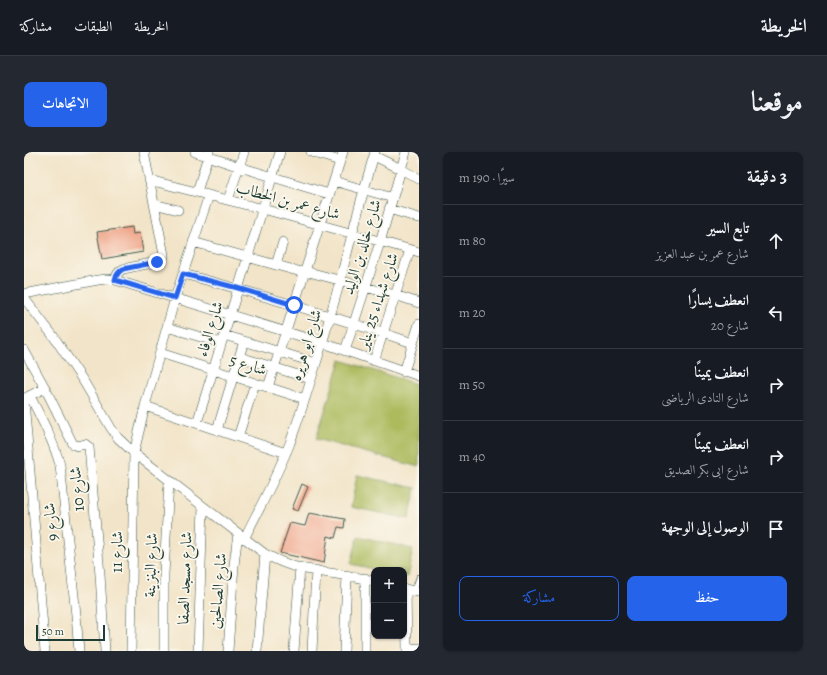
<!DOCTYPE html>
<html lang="ar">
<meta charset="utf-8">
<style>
:root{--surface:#171b24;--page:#242831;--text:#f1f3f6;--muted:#9ea1a6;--line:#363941;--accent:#2563eb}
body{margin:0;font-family:Alegreya,Amiri,serif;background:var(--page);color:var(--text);direction:rtl}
.controls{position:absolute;right:12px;bottom:12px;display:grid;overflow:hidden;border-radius:8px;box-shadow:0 1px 3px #0004}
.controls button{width:36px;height:36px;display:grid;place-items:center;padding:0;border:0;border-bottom:1px solid var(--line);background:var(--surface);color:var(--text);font:20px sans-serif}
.scale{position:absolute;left:12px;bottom:10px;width:69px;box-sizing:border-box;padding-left:4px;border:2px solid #1f3d34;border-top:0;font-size:11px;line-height:14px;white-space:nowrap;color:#1f3d34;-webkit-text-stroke:3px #fbf7ec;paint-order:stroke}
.stop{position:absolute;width:12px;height:12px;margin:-9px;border:3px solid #2563eb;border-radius:50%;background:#fff}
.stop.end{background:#2563eb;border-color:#fff;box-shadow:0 1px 4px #0008}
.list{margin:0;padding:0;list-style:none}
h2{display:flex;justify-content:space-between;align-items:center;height:52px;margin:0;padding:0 16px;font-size:17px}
h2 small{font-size:13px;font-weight:400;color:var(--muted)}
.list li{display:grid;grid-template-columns:26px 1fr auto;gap:12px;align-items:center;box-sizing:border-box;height:72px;padding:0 16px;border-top:1px solid var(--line)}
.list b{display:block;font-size:15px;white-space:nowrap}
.list p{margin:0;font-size:13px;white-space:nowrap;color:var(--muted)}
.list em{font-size:13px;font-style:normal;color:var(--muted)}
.actions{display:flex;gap:8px;padding:12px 16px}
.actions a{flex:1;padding:9px 0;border:1px solid var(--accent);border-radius:8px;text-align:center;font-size:14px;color:var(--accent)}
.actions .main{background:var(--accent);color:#fff}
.icon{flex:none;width:22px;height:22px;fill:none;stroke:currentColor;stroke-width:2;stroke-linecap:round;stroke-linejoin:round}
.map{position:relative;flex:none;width:395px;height:499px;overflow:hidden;direction:ltr;border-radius:8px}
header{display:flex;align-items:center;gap:24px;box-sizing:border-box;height:56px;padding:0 20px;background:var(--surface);border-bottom:1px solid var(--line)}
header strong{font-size:19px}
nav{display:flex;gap:22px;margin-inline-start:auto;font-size:14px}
.intro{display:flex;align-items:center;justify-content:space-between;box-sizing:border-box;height:96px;padding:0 24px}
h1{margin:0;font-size:28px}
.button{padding:10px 18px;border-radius:8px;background:var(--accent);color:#fff;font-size:14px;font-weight:700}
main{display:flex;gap:24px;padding:0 24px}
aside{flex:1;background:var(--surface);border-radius:8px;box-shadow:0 1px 3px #0004}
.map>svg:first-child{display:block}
.green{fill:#adbb5e;stroke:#667c49}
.building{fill:#ef9f82}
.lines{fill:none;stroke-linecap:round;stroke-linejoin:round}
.service-casing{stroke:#3f564a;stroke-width:6}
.minor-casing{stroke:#3f564a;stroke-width:10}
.service{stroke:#fff;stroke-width:4.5}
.minor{stroke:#fff;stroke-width:9}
.route{stroke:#2563eb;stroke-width:5}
.labels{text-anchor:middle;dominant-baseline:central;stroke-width:3.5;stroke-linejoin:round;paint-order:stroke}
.street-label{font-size:16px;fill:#1f3d34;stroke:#fbf7ec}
</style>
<header>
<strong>الخريطة</strong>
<nav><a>الخريطة</a><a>الطبقات</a><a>مشاركة</a></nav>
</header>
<div class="intro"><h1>موقعنا</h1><a class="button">الاتجاهات</a></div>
<main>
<aside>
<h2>3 دقيقة<small>سيرًا · 190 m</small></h2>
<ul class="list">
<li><svg class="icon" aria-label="ahead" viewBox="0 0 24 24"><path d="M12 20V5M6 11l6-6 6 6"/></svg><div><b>تابع السير</b><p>شارع عمر بن عبد العزيز</p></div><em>80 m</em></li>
<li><svg class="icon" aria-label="left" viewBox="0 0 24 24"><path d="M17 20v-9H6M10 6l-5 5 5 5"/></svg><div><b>انعطف يسارًا</b><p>شارع 20</p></div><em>20 m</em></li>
<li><svg class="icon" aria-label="right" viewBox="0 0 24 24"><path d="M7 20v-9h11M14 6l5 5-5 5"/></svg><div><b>انعطف يمينًا</b><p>شارع النادى الرياضى</p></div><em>50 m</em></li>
<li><svg class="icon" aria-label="right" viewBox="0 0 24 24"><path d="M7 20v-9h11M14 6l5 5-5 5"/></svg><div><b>انعطف يمينًا</b><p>شارع ابى بكر الصديق</p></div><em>40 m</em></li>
<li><svg class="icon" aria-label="arrive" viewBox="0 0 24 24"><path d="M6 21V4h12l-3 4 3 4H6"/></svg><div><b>الوصول إلى الوجهة</b></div></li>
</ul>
<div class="actions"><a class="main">حفظ</a><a>مشاركة</a></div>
</aside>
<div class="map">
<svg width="395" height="499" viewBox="0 0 395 499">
<rect width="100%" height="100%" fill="#fbf7ec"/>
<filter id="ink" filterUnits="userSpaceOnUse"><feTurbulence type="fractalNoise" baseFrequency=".025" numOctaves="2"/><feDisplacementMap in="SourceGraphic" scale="8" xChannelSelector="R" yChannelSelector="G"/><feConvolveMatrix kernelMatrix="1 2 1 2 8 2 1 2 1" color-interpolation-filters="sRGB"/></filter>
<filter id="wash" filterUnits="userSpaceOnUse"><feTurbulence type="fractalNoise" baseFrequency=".012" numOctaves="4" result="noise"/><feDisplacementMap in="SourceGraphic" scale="16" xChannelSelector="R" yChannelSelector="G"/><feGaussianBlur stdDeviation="0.9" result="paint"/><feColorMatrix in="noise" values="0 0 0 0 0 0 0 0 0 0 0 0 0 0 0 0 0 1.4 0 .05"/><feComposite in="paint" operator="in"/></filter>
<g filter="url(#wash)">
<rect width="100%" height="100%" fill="#f2e4c8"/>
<path class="green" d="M317 208 395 233V315L292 287Z
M333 323 392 336 385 367 327 355Z
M334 384 389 397 383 425 380 424V418H353L327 412Z"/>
<g id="blocks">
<path class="building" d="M108 75 109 82 116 81 119 100 78 107 73 80Z
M278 332 284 335 274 359 268 357Z
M285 361 321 367 320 376 314 375 311 386 304 384 300 411 256 401 266 371 281 374Z"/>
</g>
</g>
<g filter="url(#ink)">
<use href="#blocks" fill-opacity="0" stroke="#3f564a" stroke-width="1"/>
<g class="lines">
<g class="service-casing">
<path id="service" d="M390 439 395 425"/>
</g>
<g class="minor-casing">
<path id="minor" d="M171 0 216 15 305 42
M287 0 316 9
M350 4 377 17 395 27
M125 28 239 57 395 100
M310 29 369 46
M173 40 185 0
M204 48 220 0
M130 52 154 58
M365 57 395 66
M169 90 281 121
M252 113 259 90
M281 119 371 143 395 151
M159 122C237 142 313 166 389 191
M91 128C92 123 94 120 99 117L137 109 139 107 140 103 120 0
M0 142 74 128 83 127 91 128 299 191 395 224
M0 146 30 185 60 230 87 276 94 286 110 301 241 402C252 408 264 413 276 416 301 421 326 423 350 429
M143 175 197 191
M200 183 292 211
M0 198 21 236 49 292 53 294 61 292 65 295 76 423 81 499
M321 199 356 90 382 0
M136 201 281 247
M216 205 287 227
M350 209 386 98
M380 220 395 172
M244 235 319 0
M21 236 3 245 0 249 21 499
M6 244C17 266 29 288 36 313L52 463 55 499
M121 254 262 301
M173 271 256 0
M193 278 220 189
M214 285 231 231
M220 387C236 355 253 324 266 291 285 238 301 183 316 129 327 86 338 42 351 0
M380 437 395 440
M382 437 383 499
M383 497 395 496
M107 499 110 301 121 254 151 146 185 43
M140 499V422L145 329
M174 499 179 355
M204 499 210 413 214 381
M233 499 241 402
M270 499 276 415
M288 499 292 418
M320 499 323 423
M341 499V426"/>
</g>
<use href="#service" class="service"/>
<use href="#minor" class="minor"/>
</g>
</g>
<g class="lines" filter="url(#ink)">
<path class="route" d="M133 110 99 117C94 120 92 123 91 128L151 146 159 122 214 136 270 153"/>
</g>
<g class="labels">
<g class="street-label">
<text transform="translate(264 49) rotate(15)">شارع عمر بن الخطاب</text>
<text transform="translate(338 95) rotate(-73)">شارع خالد بن الوليد</text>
<text transform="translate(354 149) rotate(-72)">شارع شهداء 25 يناير</text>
<text transform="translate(186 177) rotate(-73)">شارع الوفاء</text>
<text transform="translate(282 193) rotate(-73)">شارع ابو هريره</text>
<text transform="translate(224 213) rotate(17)">شارع 5</text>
<text transform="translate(53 337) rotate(-95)">شارع 10</text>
<text transform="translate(27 370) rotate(-96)">شارع 9</text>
<text transform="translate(93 400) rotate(-89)">شارع 11</text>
<text transform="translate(127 413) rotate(-88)">شارع البنزينة</text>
<text transform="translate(161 426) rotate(-88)">شارع مسجد الصفا</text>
<text transform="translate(194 439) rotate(-85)">شارع الصالحين</text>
</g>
</g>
</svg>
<div class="controls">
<button>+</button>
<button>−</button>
</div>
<div class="scale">50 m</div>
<div class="stop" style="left:270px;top:153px"></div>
<div class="stop end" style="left:133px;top:110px"></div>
</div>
</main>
